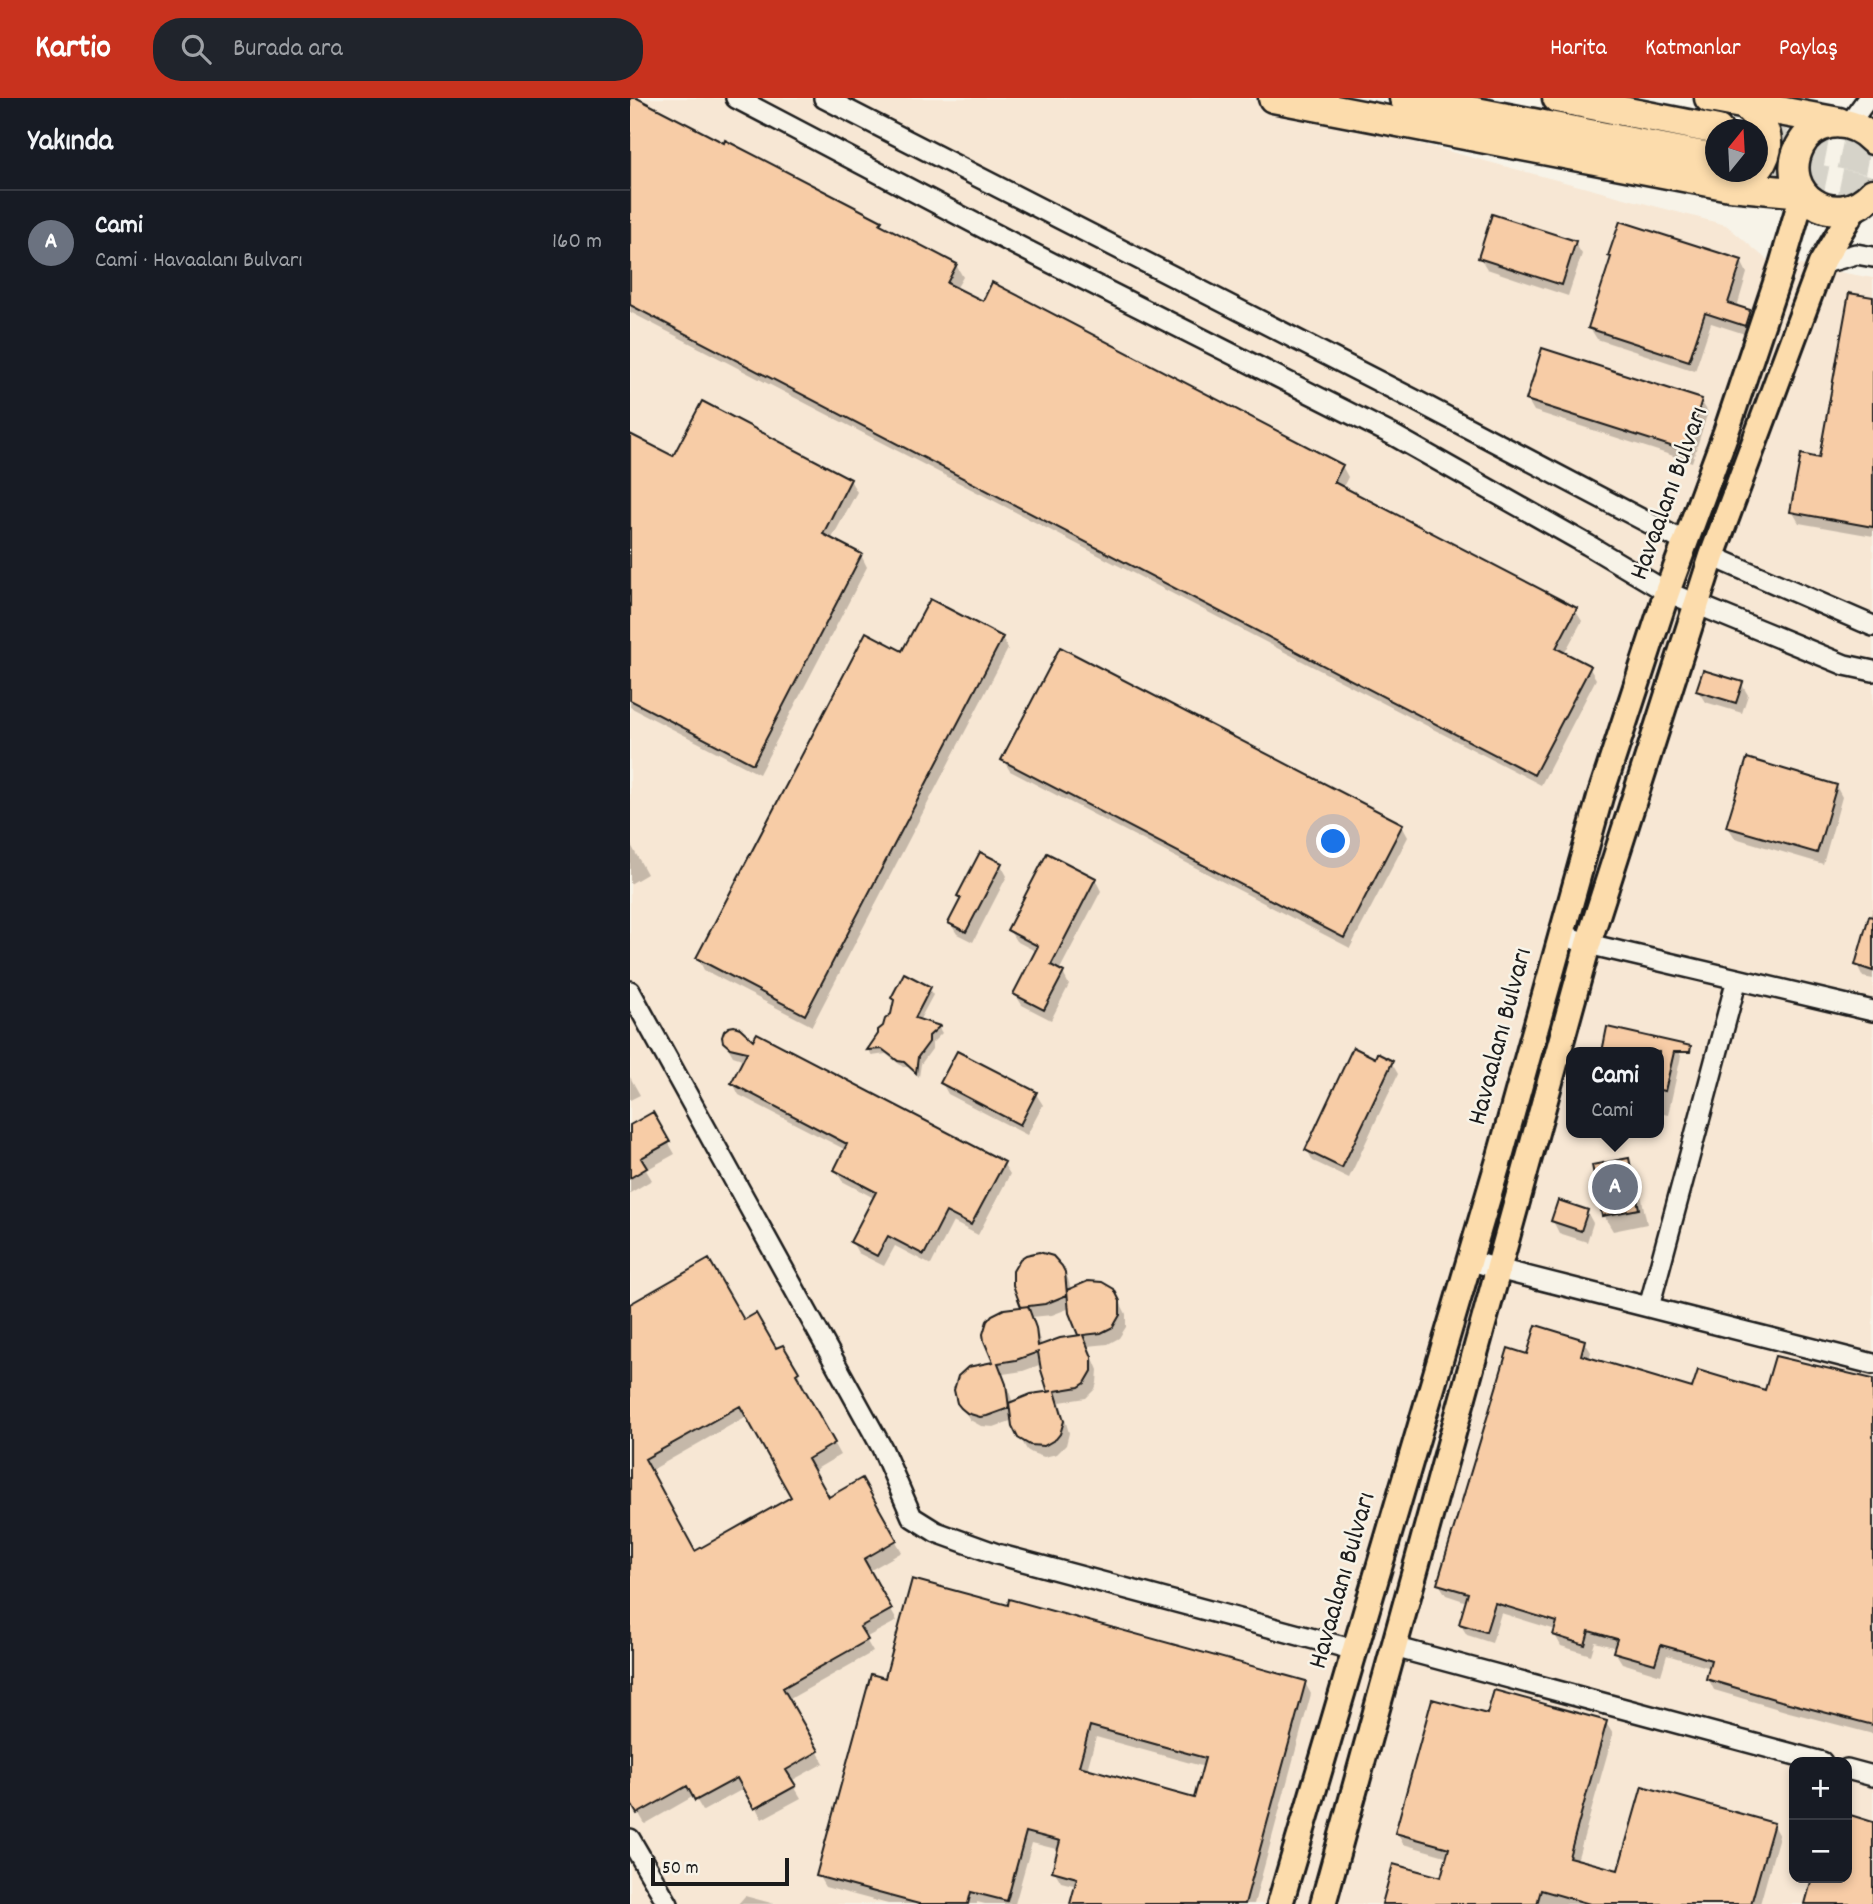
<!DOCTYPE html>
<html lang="tr">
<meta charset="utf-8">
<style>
:root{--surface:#171b24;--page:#20242c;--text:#f1f3f6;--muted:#9ea1a6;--line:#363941;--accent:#c8321e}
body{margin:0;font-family:Dekko,sans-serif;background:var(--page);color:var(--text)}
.controls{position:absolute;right:21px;bottom:21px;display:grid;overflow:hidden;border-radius:14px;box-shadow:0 4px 10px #0003}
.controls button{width:63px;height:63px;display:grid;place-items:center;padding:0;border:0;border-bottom:2px solid var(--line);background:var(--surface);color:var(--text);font:35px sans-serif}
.compass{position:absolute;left:1075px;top:21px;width:63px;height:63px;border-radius:50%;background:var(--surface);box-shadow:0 4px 10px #0003;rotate:18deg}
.scale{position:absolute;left:21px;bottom:18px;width:138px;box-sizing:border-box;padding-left:7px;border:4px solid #1c1c1c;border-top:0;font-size:19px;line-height:24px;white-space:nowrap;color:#1c1c1c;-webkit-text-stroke:5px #f7f3e8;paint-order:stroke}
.you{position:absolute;left:704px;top:744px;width:24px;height:24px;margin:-18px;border:5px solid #fff;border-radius:50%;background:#1a73e8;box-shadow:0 0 0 10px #1a73e833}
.badge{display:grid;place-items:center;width:46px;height:46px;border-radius:50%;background:var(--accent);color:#fff;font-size:23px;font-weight:700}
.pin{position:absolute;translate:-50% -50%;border:4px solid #fff;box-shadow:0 2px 7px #0006}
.popup{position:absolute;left:936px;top:949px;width:98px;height:91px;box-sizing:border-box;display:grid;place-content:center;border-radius:14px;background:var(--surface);filter:drop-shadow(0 2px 5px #0005);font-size:23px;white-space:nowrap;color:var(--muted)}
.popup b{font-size:26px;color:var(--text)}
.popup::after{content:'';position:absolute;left:50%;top:100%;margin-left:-14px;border:14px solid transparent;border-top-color:var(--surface)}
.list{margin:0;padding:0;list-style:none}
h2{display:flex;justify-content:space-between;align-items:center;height:91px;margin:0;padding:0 28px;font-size:30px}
h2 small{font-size:23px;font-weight:400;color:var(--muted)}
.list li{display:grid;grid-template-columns:46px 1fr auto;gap:21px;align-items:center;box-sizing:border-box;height:105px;padding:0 28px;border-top:2px solid var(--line)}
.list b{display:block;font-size:26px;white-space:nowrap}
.list p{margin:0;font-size:23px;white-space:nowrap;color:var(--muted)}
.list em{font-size:23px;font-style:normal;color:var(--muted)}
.icon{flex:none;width:38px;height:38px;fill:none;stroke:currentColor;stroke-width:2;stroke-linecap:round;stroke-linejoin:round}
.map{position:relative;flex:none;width:1243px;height:1806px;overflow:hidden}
header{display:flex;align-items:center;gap:42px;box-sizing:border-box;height:98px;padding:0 35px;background:var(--accent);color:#fff}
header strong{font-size:33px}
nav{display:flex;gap:38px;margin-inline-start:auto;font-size:24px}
.search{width:490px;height:63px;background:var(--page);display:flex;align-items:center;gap:18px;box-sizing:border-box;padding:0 24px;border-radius:28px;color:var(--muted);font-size:26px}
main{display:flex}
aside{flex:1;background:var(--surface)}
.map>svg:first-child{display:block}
.built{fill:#f7e7d4;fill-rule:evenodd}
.shadow{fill:#0003;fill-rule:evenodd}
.building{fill:#f7cca6;stroke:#1c1c1c;stroke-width:2;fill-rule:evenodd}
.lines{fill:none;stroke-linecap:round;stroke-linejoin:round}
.highway-tunnel{stroke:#d6d3c9;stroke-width:28;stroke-dasharray:28 14;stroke-linecap:butt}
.minor-casing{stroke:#1c1c1c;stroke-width:24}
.major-casing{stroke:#1c1c1c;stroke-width:30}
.highway-casing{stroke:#1c1c1c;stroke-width:33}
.minor{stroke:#f7f3e8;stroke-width:19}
.major{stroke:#fcdcac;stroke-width:24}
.highway{stroke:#fcdcac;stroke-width:28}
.labels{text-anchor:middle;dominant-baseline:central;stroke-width:5;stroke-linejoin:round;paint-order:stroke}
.street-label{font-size:28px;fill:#1c1c1c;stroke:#f7f3e8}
</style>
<header>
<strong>Kartio</strong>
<div class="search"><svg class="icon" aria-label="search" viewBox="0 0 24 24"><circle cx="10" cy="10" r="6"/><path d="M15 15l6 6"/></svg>Burada ara</div>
<nav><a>Harita</a><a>Katmanlar</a><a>Paylaş</a></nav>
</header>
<main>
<aside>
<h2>Yakında<small></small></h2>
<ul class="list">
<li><span class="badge" style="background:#6b7280">A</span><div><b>Cami</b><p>Cami · Havaalanı Bulvarı</p></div><em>160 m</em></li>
</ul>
</aside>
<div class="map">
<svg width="1243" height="1806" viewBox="0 0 1243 1806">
<rect width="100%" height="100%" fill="#f7f3e8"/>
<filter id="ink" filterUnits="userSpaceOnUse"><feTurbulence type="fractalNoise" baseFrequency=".0143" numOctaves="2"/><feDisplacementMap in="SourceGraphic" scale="14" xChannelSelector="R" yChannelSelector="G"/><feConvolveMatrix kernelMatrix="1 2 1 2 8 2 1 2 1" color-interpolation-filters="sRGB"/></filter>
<g filter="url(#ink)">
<path class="built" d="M0 0H618L1096 127 1136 161 1243 180V1806H0ZM941 954H1029V1035H941ZM1164 1664H1217V1780H1164Z"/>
<path class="shadow" d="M0 0H3L251 124 254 130 326 167 333 179 326 191 712 368 718 379 712 391 945 512 952 523 934 556 959 569 966 581 911 687 0 214Z
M945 145 952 156 938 198 857 171 850 160Z
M980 158 1111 163 1117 175 1107 209 1119 213 1125 225 1121 238 1081 225 1065 273 967 241 960 230 982 162Z
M1243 201V438L1169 425 1162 413 1191 362Z
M897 301 1071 303 1078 314 1062 364 904 313Z
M0 338 44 361 220 382 227 394 201 442 231 457 237 469 129 676 0 609Z
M372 540 378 551 182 928 74 872 68 860Z
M1111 585 1118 597 1112 615 1075 604 1068 593Z
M373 662 772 728 778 739 720 850 380 673Z
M1206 688 1212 699 1193 766 1105 740 1098 729Z
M0 745 17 776 0 786Z
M371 767 377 778 343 844 327 836 320 825 332 802 329 798Z
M465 781 471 793 429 873 433 875 439 887 421 922 392 907 385 896 407 854 386 843 379 832Z
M1243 810V881L1233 879 1227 867Z
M299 891 303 897 289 923 309 930 312 935 302 945V951L291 966 289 979 279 969H273L256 956 242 958 239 952 262 917 265 904 263 900Z
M978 932 1045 946 1051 958 1038 1017 1029 1015V954H973Z
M123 945 373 1065 380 1076 348 1137 323 1124 301 1167 265 1148 254 1168 228 1155 222 1144 244 1100 212 1083 206 1072 216 1052 109 997 103 985 115 962 103 958 96 946Z
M746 962 761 964 768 976 719 1080 683 1063 677 1052Z
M0 979 10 997 0 1002Z
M312 985 406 996 413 1007 397 1037 318 996Z
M22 1016 45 1056 16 1072 22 1082 0 1095V1029Z
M998 1061 1007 1077 1017 1126 983 1133 974 1118Z
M957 1114 963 1125 957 1144 929 1135 923 1123Z
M431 1169 438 1181 441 1192 487 1198 496 1216V1229L489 1240 478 1246 458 1248 468 1272 467 1285 465 1291 456 1300 430 1304 439 1335 436 1347 427 1356 414 1359 402 1355 397 1352 383 1327V1322L364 1329 351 1328 340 1322 329 1304 365 1265 394 1211ZM440 1210V1215L451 1239 412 1248 402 1219 422 1217ZM412 1266 421 1295 383 1305 373 1276 393 1273Z
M0 1208 113 1224 146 1253 153 1249 174 1286 171 1288 210 1357 183 1373 198 1401 231 1382 272 1454 239 1473 267 1523 235 1540 243 1554 158 1602 194 1665 161 1683 171 1700 132 1721 115 1690 73 1713 64 1698 15 1726 0 1700ZM117 1318 163 1400 65 1455 20 1373Z
M954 1243 961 1254 959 1261 1064 1292 1136 1294 1243 1283V1636L1159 1614 1084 1592 1078 1580 1081 1570 1067 1566 1037 1557 1031 1577 992 1565 985 1554 987 1550 965 1544 961 1557 931 1548 925 1537 926 1532 871 1515 862 1545 837 1537 830 1526 837 1504 816 1497 809 1486 898 1258Z
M256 1582 675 1585 681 1596 624 1806H442L447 1788 431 1784 424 1772 430 1752 402 1745 385 1806H355L347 1804V1806H258L195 1789 188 1777ZM466 1639 575 1669 565 1702 457 1672Z
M858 1619 976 1625 983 1636 947 1763 990 1774 1142 1726 1149 1738 1130 1806H754L812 1782 819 1759 773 1746 767 1734Z
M115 1798 145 1806H108Z"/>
<path class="building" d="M0 0H7L94 45 95 42 252 123 250 126 327 166 317 185 353 203 362 184 713 367 704 384 947 510 926 550 961 568 904 677 0 207Z
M862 116 946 143 932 187 848 160Z
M990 123 1112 162 1098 205 1120 212 1115 228 1075 215 1059 263 958 230 981 159 978 158Z
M1219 195 1243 199V429L1160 414 1171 356 1189 360Z
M912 250 1072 301 1056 353 896 302Z
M72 303 221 381 193 436 232 456 123 666 0 602V336L43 358Z
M300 501 373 539 175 917 66 860 236 534 272 553Z
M430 549 773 726 714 840 371 662Z
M1073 572 1113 584 1106 605 1066 593Z
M1117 660 1207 687 1187 755 1096 729Z
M350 754 372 765 336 834 318 825 331 800 327 798Z
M417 755 466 780 421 867 434 874 414 912 383 896 408 848 377 832Z
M1239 818 1243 819V873L1225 867Z
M274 875 301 889 285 920 310 928 299 938V944L288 959 286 975 274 964 268 963 252 951 237 952 248 936V932L253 928 255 921 261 916 264 902 261 900Z
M104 928 110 930 123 942 127 935 375 1064 341 1127 316 1114 294 1157 258 1138 247 1158 220 1144 246 1094 204 1072 217 1046 101 985 117 954 100 950 93 944 92 939 94 933 99 929Z
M977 929 1061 948 1060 954H1044L1035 993 1029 992V954H972Z
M723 949 745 960 747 955 763 963 712 1070 675 1052Z
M327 953 407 994 390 1027 310 985Z
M23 1014 40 1044 11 1060 17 1070 0 1080V1027Z
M999 1060 1009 1111 972 1118 962 1067Z
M928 1102 958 1112 951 1133 921 1123Z
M409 1154 423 1158 432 1168 435 1174 437 1197 415 1206 391 1209 383 1187V1173L390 1161 396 1157Z
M79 1161 114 1222 126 1215 146 1250 153 1247 169 1274 166 1276 205 1345 178 1361 199 1399 232 1380 267 1442 234 1461 262 1511 230 1529 238 1542 153 1590 189 1653 156 1672 166 1688 124 1711 107 1680 65 1703 57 1688 7 1716 0 1704V1206ZM110 1308 161 1399 65 1453 15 1361Z
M458 1183 472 1184 484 1191 490 1203V1217L483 1229 471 1235 453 1237 462 1259V1273L455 1285 449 1289 425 1293 434 1323 430 1336 426 1341 414 1348 400 1347 388 1340 382 1328 379 1305 401 1296 422 1293 418 1294 411 1272 408 1254 386 1262 368 1265 376 1286 379 1310 357 1318 350 1319 337 1315 331 1310 327 1305 324 1292 328 1278 338 1269 363 1264 354 1243 353 1236 357 1223 362 1217 374 1211 398 1208 406 1230 408 1248 430 1240 451 1237H448L439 1215 437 1192Z
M906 1227 955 1242 951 1257 1062 1290 1068 1272 1135 1292 1145 1258 1243 1281V1627L1151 1603 1076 1581 1081 1562 1060 1555 1031 1547 1025 1566 983 1554 987 1541 959 1533 955 1547 923 1537 927 1524 865 1505 856 1534 829 1526 838 1495 807 1486 878 1250 897 1256Z
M282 1481 378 1507 379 1501 676 1583 615 1806H440L447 1780 422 1773 430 1743 396 1734 377 1803 341 1794 338 1806H289L186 1778 241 1576 255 1580ZM460 1628 575 1660 564 1700 449 1668Z
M864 1592 977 1623 939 1759 988 1772 1012 1688 1144 1725 1121 1806H960L911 1792 907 1806H752L763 1766 811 1779 819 1750 765 1735 802 1601 857 1616Z
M1217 1716 1243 1724V1806H1175L1182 1780H1217Z"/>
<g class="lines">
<path class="highway-tunnel" d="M1128 40 1243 63
M1128 68 1243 92"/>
<g class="minor-casing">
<path id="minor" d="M106 0 390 149 763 337 958 447 1037 494 1215 567 1243 573
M194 0 783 301 1055 444
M1219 26 1238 0
M1191 166 1226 156 1243 159
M1082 458 1243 528
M931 836 958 846 1243 913
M0 893 252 1350 282 1419 306 1434 367 1456 725 1552
M839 1162 868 1171 1243 1266
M1019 1209 1107 881
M764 1549 1192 1664
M1217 1671 1243 1678
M0 1741 38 1806"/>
</g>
<g class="major-casing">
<path id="major" d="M650 1806 869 1062 970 699 1037 494 1095 337 1152 167 1173 95
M693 1806 958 846 1082 458 1191 166 1224 110"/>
</g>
<g class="highway-casing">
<path id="highway" d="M643 0 1100 88 1173 95
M774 0 1084 60
M927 0 1088 32
M1079 0 1209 24
M1115 7C1135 25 1146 46 1128 70
M1243 42C1231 30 1217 23 1199 26 1187 29 1176 36 1170 48 1146 95 1205 136 1243 95"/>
</g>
<use href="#minor" class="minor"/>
<use href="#major" class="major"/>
<use href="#highway" class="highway"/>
</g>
</g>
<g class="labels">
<g class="street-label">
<text transform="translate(1041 396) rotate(-70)">Havaalanı Bulvarı</text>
<text transform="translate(872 939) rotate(-75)">Havaalanı Bulvarı</text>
<text transform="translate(714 1483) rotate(-74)">Havaalanı Bulvarı</text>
</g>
</g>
</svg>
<div class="controls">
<button>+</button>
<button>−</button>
</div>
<svg class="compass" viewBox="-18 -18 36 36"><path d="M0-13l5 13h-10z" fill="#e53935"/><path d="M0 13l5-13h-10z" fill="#9ea1a6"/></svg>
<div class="scale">50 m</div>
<div class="you"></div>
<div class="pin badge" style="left:985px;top:1089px;background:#6b7280">A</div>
<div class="popup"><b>Cami</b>Cami</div>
</div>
</main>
